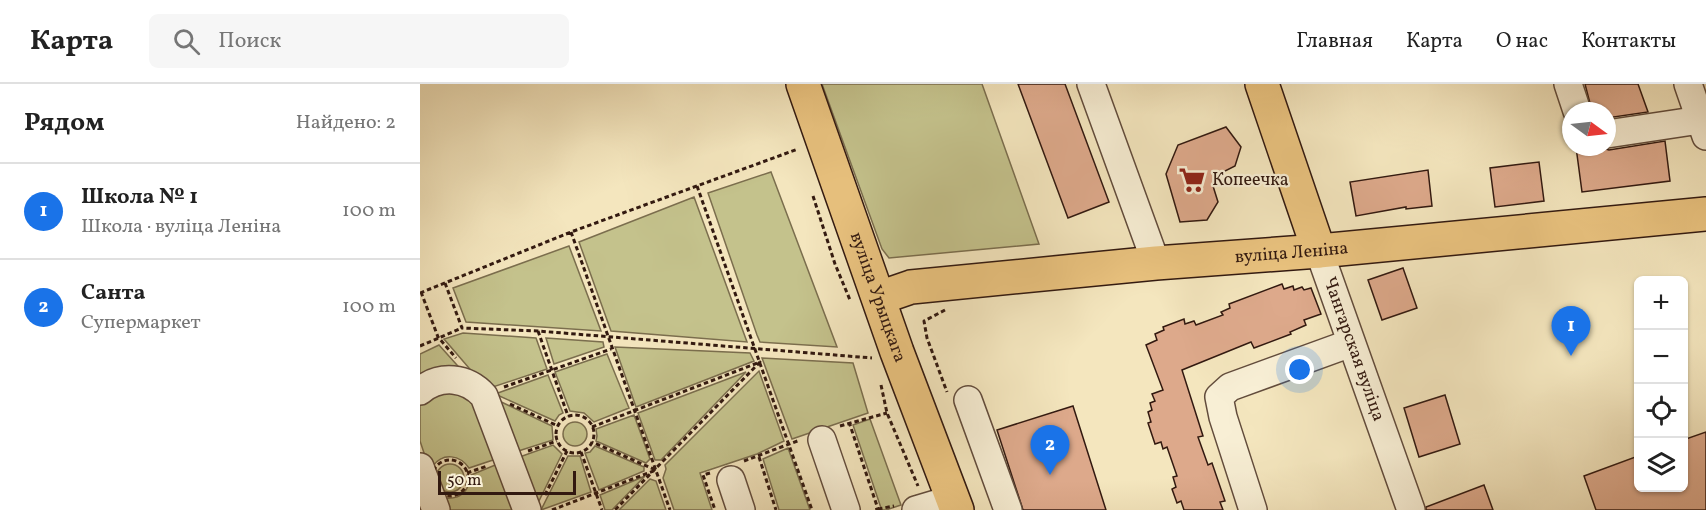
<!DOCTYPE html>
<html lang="ru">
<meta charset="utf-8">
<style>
:root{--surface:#fff;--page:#f6f6f6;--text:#222;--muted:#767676;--line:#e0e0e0;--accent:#1a73e8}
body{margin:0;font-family:Vollkorn,serif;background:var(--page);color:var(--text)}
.controls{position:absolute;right:18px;bottom:18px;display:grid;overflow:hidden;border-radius:9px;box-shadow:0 2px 4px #0004}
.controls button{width:54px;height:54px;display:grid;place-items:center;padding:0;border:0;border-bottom:2px solid var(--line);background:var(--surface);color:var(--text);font:30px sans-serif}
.compass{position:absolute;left:1142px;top:18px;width:54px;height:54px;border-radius:50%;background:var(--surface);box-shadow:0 2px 4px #0004;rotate:105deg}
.scale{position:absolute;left:18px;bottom:15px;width:138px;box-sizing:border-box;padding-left:6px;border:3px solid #321910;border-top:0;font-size:16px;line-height:21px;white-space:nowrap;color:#321910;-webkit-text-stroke:4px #f8efd5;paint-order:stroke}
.you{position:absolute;left:880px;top:286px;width:21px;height:21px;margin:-15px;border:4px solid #fff;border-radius:50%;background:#1a73e8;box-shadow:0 0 0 9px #1a73e833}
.badge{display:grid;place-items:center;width:39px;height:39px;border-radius:50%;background:var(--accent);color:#fff;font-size:20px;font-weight:700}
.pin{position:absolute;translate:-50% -50px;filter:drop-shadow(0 2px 3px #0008)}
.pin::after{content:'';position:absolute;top:32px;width:21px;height:18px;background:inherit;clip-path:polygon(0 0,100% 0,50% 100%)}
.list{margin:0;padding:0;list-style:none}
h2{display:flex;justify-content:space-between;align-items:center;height:78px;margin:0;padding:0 24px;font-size:26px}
h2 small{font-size:20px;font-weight:400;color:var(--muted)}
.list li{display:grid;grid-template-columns:39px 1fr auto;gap:18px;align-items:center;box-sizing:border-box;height:96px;padding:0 24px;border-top:2px solid var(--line)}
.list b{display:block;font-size:22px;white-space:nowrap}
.list p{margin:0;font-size:20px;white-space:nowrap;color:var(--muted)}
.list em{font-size:20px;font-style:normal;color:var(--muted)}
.icon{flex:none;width:33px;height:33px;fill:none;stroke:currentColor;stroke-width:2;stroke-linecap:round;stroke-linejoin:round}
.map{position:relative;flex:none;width:1286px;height:426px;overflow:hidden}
header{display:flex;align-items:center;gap:36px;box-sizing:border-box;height:84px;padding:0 30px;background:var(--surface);border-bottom:2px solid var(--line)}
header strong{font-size:28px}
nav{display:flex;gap:33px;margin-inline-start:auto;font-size:21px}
.search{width:420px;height:54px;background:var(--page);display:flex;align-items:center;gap:15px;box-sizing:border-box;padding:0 21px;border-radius:9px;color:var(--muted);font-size:22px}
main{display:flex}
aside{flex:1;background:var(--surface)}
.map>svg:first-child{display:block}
.green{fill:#c4c28c;stroke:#7b6e4e;stroke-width:1.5}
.building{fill:#dda98b;stroke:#321910;stroke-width:1.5}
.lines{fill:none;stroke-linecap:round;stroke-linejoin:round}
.minor-casing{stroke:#624c3c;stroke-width:30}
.major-casing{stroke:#321910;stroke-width:36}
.path{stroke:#321910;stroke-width:3;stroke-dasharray:4.5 3;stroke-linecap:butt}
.minor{stroke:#f8efd5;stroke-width:27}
.major{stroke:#eac37f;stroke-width:33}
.labels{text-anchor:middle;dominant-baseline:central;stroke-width:4.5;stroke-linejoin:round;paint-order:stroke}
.poi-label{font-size:18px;fill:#321910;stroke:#f8efd5;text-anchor:start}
.street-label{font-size:18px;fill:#321910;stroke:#f8efd5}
</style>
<header>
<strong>Карта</strong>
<div class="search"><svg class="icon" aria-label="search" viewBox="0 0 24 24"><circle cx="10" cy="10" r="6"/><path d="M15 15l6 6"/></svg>Поиск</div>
<nav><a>Главная</a><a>Карта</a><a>О нас</a><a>Контакты</a></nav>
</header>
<main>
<aside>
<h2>Рядом<small>Найдено: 2</small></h2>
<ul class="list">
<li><span class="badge">1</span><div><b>Школа № 1</b><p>Школа · вуліца Леніна</p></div><em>100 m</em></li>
<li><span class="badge">2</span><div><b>Санта</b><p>Супермаркет</p></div><em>100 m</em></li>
</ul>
</aside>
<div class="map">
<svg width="1286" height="426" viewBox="0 0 1286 426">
<rect width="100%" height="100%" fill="#f4e6be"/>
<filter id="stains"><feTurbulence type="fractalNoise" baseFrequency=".00333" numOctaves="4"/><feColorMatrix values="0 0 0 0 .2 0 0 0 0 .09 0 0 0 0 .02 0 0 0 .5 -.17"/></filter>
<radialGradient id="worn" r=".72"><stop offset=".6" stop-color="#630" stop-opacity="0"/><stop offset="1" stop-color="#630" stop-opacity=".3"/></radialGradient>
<path class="green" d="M402 0H562L619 160 469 174 462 165Z
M351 88 417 263 340 258 337 251 288 109Z
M274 113 327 258 191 247 159 158Z
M149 162 181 247 46 238 33 204Z
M43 249 116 254 127 285 67 305 24 255Z
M126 254 183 258 184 263 134 280Z
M19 261 45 290 0 297V270Z
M195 263 330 269 334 277 216 323Z
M187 270 209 324 174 338 164 329 150 327 135 288Z
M342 274 433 279 448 329 372 355Z
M339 287 364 357 337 370 280 389 292 426H254L243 394 246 385 245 381Z
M326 288 241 376H235L218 329Z
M128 291 143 329 139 331 135 337 75 310Z
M47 306 79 374 49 384C40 371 23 368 13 382L7 378 0 357V317L7 309Z
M73 314 132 342 133 356 92 369Z
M214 331 230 375 226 379 176 357 177 352 176 345Z
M450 335 481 421 466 426H458L461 424 433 341Z
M143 350a12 12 0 1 1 24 0a12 12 0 1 1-24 0Z
M133 361 142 370 115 425 94 375Z
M175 362 224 383V387L179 406 165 369 170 368Z
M368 364 390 426H359L343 375Z
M148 372H160L171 408 121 426Z
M80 379 98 426H23L24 414C41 416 49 407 51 391Z
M16 394a14 14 0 1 1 28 0a14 14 0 1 1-28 0Z
M225 392 192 426H185L180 411Z
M230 395 236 397 246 426H199Z"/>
<path class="building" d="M598 0H645L689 118 648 134Z
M1165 0H1218L1228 28 1187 34V27H1172Z
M806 43 821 63 815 82 799 90 793 102 798 118 787 136 760 138 746 90 758 61Z
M1245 57 1250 97 1162 108 1156 63H1179L1189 66Z
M1119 78 1124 117 1075 123 1070 84Z
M1008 86 1012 122 986 125V123L936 132 930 98Z
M983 184 997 224 962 236 948 196Z
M862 200 864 205 873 202 874 206 882 203 884 206 891 204 901 230 884 236 886 241 870 248 871 250 834 264 831 258 762 286 783 352 778 353 788 381 792 379 805 417 800 418 803 426H764L761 417 757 419 752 405 756 403 753 393 757 392 747 363 743 365 741 358 735 360 728 339 731 338 728 328 732 326 730 319 735 317 732 310 743 306 726 261 737 256 735 250 744 246 743 243 764 235 765 240 774 237 776 241 803 231 801 228 810 224 809 220Z
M1025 311 1040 360 999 373 984 324Z
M653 322 686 426H603L577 346Z
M1286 348V426H1176L1164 392 1218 372V404H1263V356Z
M1064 401 1073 426H1006V423Z"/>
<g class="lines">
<g class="minor-casing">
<g id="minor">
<path d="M671 0 736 179"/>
<path d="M1148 0 1157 27"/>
<path d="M1268 0 1286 52"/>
<path d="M1187 50 1280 36"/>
<path id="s1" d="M899 167 991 426"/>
<path d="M0 307C20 290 47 293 64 312L107 426"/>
<path d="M548 316 588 426"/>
<path d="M402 356 426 426"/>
<path d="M0 383 16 426"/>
<path d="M311 396 321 426"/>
<path d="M496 426 533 415"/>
<path d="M833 426 803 333 799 313 810 303 931 259"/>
</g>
</g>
<g class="major-casing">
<g id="major">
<path id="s2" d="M383 0 477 268 537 426"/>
<path d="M842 0 899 167"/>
<path id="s3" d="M459 214 491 203 736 179 899 167 1286 130"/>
</g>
</g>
<path class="path" d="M277 102 392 426
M393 112 415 180 430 216
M151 148 250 426
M25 199 42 244 118 247 452 274
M1 208 18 253 36 274
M0 209 151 148 378 65
M525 226 504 237 507 254 527 308
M118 247 148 332
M0 262 42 244
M461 301 467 329 498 402
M84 303 191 265
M90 320 138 342
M136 350a19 19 0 1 1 38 0a19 19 0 1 1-38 0Z
M429 338 458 425 454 426
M420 342 467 329
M172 343 340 278 195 426
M108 367 137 357
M161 368 182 426
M339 373 356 426
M12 394a18 18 0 1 1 36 0a18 18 0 1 1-36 0Z
M324 377 380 356
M47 389 67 382
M290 389 283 391 295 426
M125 411 147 367
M458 425 474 422
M132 426 236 386 172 358"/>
<use href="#minor" class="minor"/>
<use href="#major" class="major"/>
</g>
<defs>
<g id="supermarket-bare" transform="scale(2.07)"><path d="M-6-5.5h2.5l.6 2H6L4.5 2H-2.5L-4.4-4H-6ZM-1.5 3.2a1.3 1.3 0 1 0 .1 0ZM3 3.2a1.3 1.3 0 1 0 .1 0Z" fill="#8f2418" stroke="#f8efd5" stroke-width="2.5" paint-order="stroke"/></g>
</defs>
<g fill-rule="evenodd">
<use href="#supermarket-bare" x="772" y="96"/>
</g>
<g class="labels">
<g class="poi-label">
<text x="792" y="96">Копеечка</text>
</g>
<g class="street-label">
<text stroke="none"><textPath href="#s3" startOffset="416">вуліца Леніна</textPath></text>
<text stroke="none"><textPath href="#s2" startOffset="226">вуліца Урыцкага</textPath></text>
<text stroke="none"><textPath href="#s1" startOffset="104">Чангарская вуліца</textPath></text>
</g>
</g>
<rect width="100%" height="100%" filter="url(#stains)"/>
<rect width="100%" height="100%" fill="url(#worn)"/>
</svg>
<div class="controls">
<button>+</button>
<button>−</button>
<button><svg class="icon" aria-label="locate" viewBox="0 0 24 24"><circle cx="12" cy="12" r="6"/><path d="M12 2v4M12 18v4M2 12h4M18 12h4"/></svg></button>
<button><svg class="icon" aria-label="layers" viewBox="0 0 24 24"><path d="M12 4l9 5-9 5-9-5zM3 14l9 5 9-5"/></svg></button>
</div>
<svg class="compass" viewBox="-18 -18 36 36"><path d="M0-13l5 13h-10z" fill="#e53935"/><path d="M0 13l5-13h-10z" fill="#767676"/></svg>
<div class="scale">50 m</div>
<div class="you"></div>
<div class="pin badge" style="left:1151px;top:272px">1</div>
<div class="pin badge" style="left:630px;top:391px">2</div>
</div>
</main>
